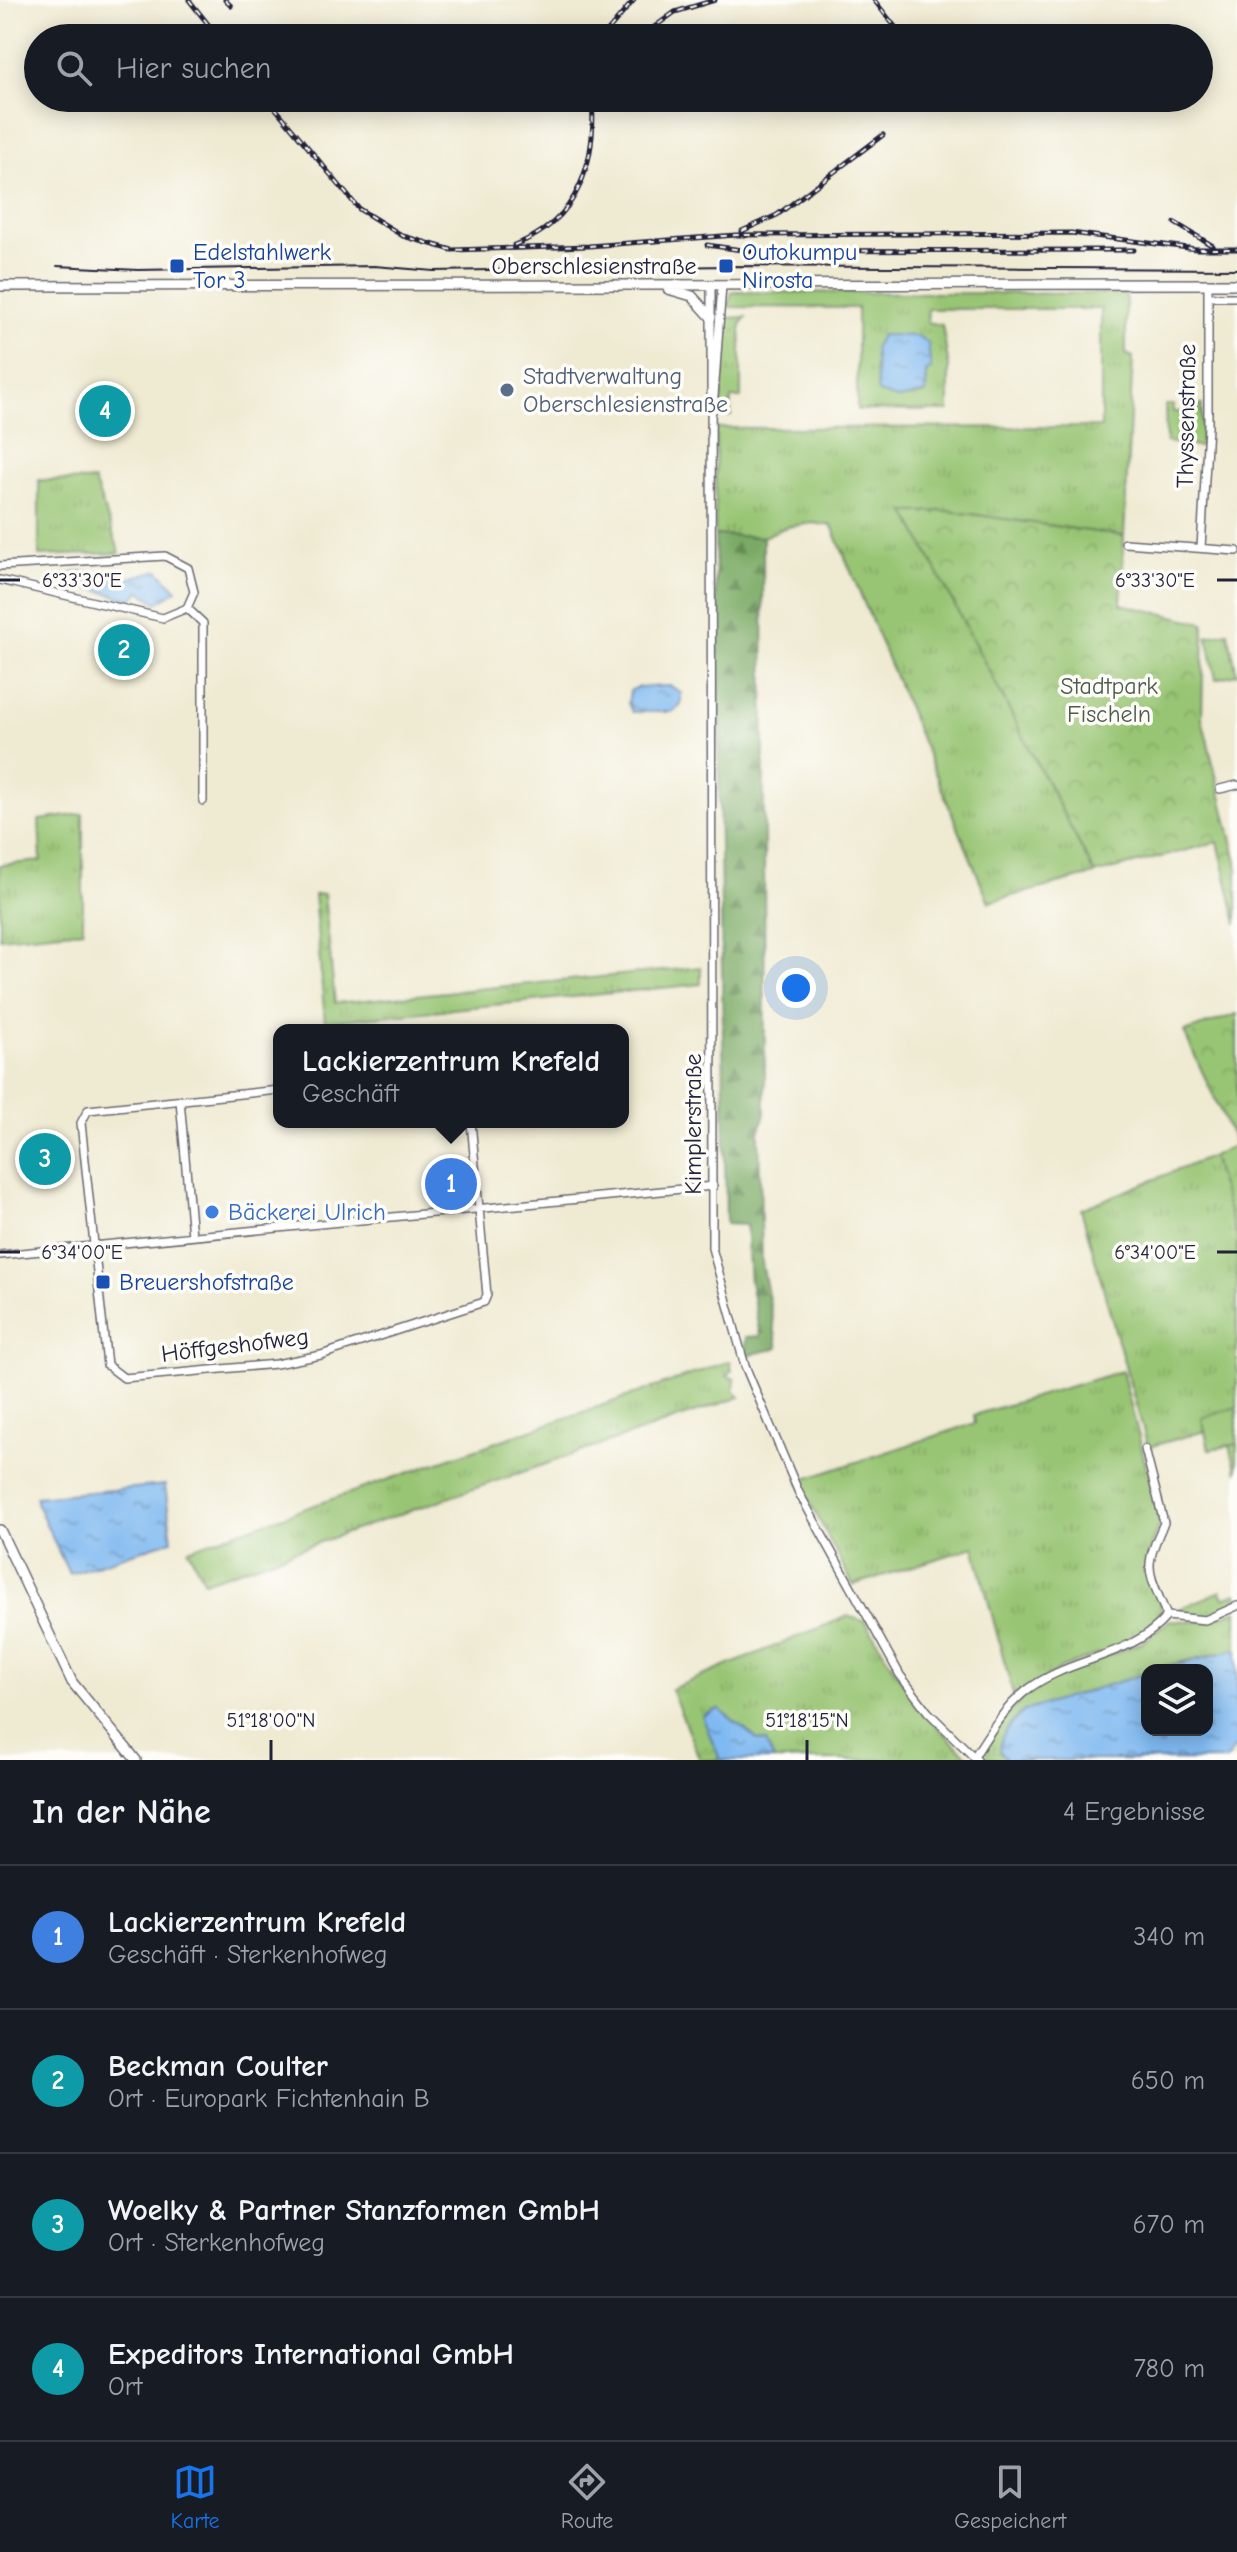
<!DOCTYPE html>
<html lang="de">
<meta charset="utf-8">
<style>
:root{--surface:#171b24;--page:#20242c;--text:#f1f3f6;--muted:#9ea1a6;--line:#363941;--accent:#1a73e8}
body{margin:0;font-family:"Comic Neue",sans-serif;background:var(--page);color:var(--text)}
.controls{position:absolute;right:24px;bottom:24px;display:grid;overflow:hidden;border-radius:16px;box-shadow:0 4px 20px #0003}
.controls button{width:72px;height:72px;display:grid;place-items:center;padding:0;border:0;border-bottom:2px solid var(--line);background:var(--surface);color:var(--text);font:40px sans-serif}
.you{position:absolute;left:796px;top:988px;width:28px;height:28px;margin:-20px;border:6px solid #fff;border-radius:50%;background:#1a73e8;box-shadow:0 0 0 12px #1a73e833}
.badge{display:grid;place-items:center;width:52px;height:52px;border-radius:50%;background:var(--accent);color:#fff;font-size:26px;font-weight:700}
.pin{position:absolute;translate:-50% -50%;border:4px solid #fff;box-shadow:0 2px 8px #0006}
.popup{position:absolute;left:273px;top:1024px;width:356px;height:104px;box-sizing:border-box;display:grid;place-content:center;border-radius:16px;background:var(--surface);filter:drop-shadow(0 2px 6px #0005);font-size:26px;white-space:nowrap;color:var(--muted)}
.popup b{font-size:30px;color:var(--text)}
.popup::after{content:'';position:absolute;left:50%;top:100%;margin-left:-16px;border:16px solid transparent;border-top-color:var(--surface)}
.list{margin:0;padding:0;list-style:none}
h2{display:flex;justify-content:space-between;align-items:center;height:104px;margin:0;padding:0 32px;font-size:34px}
h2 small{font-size:26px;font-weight:400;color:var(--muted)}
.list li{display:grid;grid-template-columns:52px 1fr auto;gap:24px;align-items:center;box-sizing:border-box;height:144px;padding:0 32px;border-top:2px solid var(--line)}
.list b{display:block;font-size:30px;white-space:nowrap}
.list p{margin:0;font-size:26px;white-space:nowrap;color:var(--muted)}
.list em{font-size:26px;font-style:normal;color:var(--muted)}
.icon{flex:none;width:44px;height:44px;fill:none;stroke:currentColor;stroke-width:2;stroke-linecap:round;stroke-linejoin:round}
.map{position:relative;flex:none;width:1237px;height:1760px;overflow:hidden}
.search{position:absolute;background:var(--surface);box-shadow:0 4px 20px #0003;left:24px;right:24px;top:24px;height:88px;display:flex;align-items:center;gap:20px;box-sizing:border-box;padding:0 28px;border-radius:44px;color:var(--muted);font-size:30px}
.sheet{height:680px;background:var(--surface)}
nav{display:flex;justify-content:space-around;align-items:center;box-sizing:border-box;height:112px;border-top:2px solid var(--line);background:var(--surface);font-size:22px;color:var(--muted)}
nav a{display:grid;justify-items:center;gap:4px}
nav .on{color:var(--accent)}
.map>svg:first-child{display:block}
.grass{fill:url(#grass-tufts);stroke:#5d7457;stroke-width:2;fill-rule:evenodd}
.forest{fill:url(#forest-firs);stroke:#4e6650;stroke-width:2}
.park{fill:url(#park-crowns);stroke:#5d7457;stroke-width:2}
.pitch{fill:#98c573;stroke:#5d7457;stroke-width:2}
.water{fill:url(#water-ripples);stroke:#506e96;stroke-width:2}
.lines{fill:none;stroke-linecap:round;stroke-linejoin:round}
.minor-casing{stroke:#6a6870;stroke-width:10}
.major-casing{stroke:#6a6870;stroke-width:12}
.minor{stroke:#fff;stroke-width:7}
.major{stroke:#fff;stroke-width:9}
.tram{stroke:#22223b;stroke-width:2}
.rail-casing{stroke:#22223b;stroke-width:5}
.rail{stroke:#fdfcf7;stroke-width:2;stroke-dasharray:6;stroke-linecap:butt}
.ticks{fill:none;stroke:#22223b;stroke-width:3}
.transit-dot{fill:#1a4fb4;stroke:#fdfcf7;stroke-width:3}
.service-dot{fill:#5c6f8a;stroke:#fdfcf7;stroke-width:3}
.shop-dot{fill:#3f7fe0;stroke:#fdfcf7;stroke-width:3}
.labels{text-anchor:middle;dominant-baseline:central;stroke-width:7;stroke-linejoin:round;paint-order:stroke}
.transit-label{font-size:24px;fill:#164399;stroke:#fdfcf7;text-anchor:start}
.street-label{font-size:24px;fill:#22223b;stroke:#fdfcf7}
.service-label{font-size:24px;fill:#4e5e75;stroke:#fdfcf7;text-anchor:start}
.park-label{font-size:24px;fill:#4b5b4f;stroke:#fdfcf7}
.shop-label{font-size:24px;fill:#366cbe;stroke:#fdfcf7;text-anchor:start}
.ticks-label{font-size:20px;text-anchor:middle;fill:#22223b;stroke:#fdfcf7;stroke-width:7;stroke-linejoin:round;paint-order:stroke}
</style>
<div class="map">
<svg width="1237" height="1760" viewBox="0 0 1237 1760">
<defs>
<pattern id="grass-tufts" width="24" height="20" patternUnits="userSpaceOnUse" patternTransform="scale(2)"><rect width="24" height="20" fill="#98c573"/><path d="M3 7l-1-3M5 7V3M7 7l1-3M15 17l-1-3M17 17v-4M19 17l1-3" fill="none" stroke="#83a964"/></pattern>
<pattern id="forest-firs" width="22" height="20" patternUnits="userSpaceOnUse" patternTransform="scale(2)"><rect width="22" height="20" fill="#7aaa65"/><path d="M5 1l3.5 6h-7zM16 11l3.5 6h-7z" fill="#648a54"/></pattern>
<pattern id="park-crowns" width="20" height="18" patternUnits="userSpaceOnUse" patternTransform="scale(2)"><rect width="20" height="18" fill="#98c573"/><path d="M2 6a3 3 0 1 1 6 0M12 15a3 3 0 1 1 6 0" fill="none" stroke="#83a964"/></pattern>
<pattern id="water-ripples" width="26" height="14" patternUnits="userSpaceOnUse" patternTransform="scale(2)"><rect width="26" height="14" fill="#7fb9f1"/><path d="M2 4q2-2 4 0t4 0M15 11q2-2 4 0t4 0" fill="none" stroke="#6896c4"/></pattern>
</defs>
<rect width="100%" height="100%" fill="#fdfcf7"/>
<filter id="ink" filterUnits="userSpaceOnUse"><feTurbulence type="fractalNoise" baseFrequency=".0125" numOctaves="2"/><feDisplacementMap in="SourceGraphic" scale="16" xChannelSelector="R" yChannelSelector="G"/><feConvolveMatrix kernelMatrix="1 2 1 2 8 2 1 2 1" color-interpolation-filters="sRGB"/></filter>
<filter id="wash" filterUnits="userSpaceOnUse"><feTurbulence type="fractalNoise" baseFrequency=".006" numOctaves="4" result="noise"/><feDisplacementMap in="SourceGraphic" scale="32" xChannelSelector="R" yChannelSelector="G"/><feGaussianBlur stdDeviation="1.8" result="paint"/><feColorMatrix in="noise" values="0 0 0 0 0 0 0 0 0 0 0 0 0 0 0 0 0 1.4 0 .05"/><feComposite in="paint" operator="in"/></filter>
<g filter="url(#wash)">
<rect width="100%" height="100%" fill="#efead2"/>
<path class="grass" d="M732 292 1126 294V354L1133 357 1124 536 949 511 907 513 1095 874 989 902 832 526 813 523 786 527 763 537 715 535 716 428 1101 427V309H928L927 322 942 325 949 367V411L857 410V308L728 307ZM881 335 928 343C929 361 926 375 926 394L898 399Z
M746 317 741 325V398H731V416H720L727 318Z
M1165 405H1173V412H1197L1198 405H1202L1201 447 1166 442Z
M39 480 94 481 120 553 39 556Z
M83 814V930L0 938V865L41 861 39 820Z
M324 894 335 1003 701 967V984L325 1022 314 895Z
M1212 1156 1237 1238V1473L1230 1446 1209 1449 1205 1431 1148 1447 1081 1209Z
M730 1361 732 1371 727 1376 735 1379 734 1391 740 1397 204 1582 188 1549Z
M1122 1371 1161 1523C1131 1579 1164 1573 1161 1619L1141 1638 1062 1668 1017 1696 1013 1694 974 1547 853 1585 799 1481 975 1423 974 1415Z
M1221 1591 1224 1598 1237 1593V1604L1205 1618 1172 1612Z
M1237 1610V1649L1147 1670V1673L1076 1695 999 1751 1008 1760 982 1758V1747L1028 1691 1064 1672 1143 1642 1170 1620 1206 1622Z
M848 1616 866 1622C896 1674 928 1723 972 1760H700L671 1689Z"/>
<path class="forest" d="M715 535 763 537 765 1114 759 1133 762 1263 778 1348 745 1356 746 1337 760 1336 750 1281 746 1225 726 1224Z"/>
<path class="park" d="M949 511 1124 536 1121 604 1204 623 1202 718 1237 862V924L1218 842 1095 874 906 512Z
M1237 1014V1238L1212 1156 1236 1145 1184 1032Z"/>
<path class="pitch" d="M1228 632 1237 674 1216 679 1207 636Z
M1237 1407V1444L1209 1449 1202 1418Z"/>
<path class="water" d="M881 335 918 336 928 343 931 370 926 371V393L898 399 878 393 874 349Z
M158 570 177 590 157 603 140 591 131 600 66 581 65 575 81 571 122 580Z
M671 686 681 693V705L672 712H632L628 703 630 691 638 687Z
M165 1485 172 1540 69 1574 36 1502V1497Z
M1237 1649V1745L1226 1760H1008L999 1751C999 1735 1013 1721 1024 1711L1147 1673V1730H1207V1670H1158Z
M719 1709 758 1740 766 1742 774 1760H720L702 1716Z"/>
</g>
<g filter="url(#ink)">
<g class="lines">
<g class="minor-casing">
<path id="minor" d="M711 285 712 1248 745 1366 799 1493 900 1675 928 1712 977 1760
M1208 297H1237
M713 410 722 285
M1125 543 1237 551
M1201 548 1208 427V284
M0 566 165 556 188 568 194 592 187 608 163 618 0 580
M187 608 203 623V801
M1220 789 1237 785
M279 1090 88 1110 81 1123 107 1365 124 1378 276 1364 321 1355 484 1302 487 1295 471 1122
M180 1100 192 1236
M0 1255 713 1186
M1167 1616 1205 1620 1237 1606
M974 1757C989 1733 1005 1707 1027 1690 1070 1657 1132 1658 1167 1616 1148 1569 1142 1570 1164 1523L1145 1449"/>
</g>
<g class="major-casing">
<path id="major" d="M0 286 1237 284
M668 289 692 296 711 317
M0 1530 72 1682 136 1760"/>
</g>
<use href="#minor" class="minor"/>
<use href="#major" class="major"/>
<path class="tram" d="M57 266 138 270 374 266 434 271 726 266 1237 269"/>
<g class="rail-casing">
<path id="rail" d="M189 0 219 38
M225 0 231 6
M874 0 904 38
M602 38 634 0
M639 38 675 12 715 0
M267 98 359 209 403 236 452 250 589 246 736 235 1071 233 1196 249H1237
M1175 223 1213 246
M742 231 777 215 883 135
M514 245C579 222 597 161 592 98
M707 245 749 251 1134 250"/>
</g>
<use href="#rail" class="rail"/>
</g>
</g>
<path class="ticks" d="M0 580H20M1217 580H1237M0 1252H20M1217 1252H1237M271 1740V1760M807 1740V1760"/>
<g class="transit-dot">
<rect x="169" y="258" width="16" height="16" rx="4"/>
<rect x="718" y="258" width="16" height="16" rx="4"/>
<rect x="95" y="1274" width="16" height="16" rx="4"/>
</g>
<circle class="service-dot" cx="507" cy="390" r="8"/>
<circle class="shop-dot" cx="212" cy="1212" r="8"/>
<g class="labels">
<g class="transit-label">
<text x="193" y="252">Edelstahlwerk<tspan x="193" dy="28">Tor 3</tspan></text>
<text x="742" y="252">Outokumpu<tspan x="742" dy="28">Nirosta</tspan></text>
<text x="119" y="1282">Breuershofstraße</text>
</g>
<g class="street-label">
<text x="594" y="266">Oberschlesienstraße</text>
<text transform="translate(1186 416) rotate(-89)">Thyssenstraße</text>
<text transform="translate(693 1124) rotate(-90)">Kimplerstraße</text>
<text transform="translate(235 1345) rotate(-7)">Höffgeshofweg</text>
</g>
<g class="service-label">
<text x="523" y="376">Stadtverwaltung<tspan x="523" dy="28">Oberschlesienstraße</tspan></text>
</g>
<g class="park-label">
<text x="1109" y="686">Stadtpark<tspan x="1109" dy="28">Fischeln</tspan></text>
</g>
<g class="shop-label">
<text x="228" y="1212">Bäckerei Ulrich</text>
</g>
</g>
<g class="ticks-label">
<text x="1155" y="587">6°33'30"E</text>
<text x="82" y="587">6°33'30"E</text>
<text x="82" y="1259">6°34'00"E</text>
<text x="1155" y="1259">6°34'00"E</text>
<text x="271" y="1727">51°18'00"N</text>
<text x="807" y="1727">51°18'15"N</text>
</g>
</svg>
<div class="controls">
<button><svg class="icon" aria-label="layers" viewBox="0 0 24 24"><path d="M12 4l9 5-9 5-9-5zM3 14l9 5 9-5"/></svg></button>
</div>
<div class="you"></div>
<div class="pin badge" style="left:451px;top:1184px;background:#3f7fe0">1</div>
<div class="popup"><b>Lackierzentrum Krefeld</b>Geschäft</div>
<div class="pin badge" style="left:124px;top:650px;background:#0f9aa8">2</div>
<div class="pin badge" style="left:45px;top:1159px;background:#0f9aa8">3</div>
<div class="pin badge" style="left:105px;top:411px;background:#0f9aa8">4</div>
<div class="search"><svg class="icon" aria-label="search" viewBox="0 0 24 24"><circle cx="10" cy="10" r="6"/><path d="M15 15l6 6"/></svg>Hier suchen</div>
</div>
<section class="sheet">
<h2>In der Nähe<small>4 Ergebnisse</small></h2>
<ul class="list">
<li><span class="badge" style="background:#3f7fe0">1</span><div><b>Lackierzentrum Krefeld</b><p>Geschäft · Sterkenhofweg</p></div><em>340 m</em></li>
<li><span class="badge" style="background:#0f9aa8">2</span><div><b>Beckman Coulter</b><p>Ort · Europark Fichtenhain B</p></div><em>650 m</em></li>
<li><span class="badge" style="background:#0f9aa8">3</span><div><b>Woelky &amp; Partner Stanzformen GmbH</b><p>Ort · Sterkenhofweg</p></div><em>670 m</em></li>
<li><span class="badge" style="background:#0f9aa8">4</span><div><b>Expeditors International GmbH</b><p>Ort</p></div><em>780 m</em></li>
</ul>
</section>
<nav>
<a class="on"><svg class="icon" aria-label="map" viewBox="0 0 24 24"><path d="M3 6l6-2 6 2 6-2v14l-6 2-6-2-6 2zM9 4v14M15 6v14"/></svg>Karte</a>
<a><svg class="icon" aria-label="directions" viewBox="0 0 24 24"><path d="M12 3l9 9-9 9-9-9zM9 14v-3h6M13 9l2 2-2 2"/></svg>Route</a>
<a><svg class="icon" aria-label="saved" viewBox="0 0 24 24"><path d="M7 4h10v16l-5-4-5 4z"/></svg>Gespeichert</a>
</nav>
